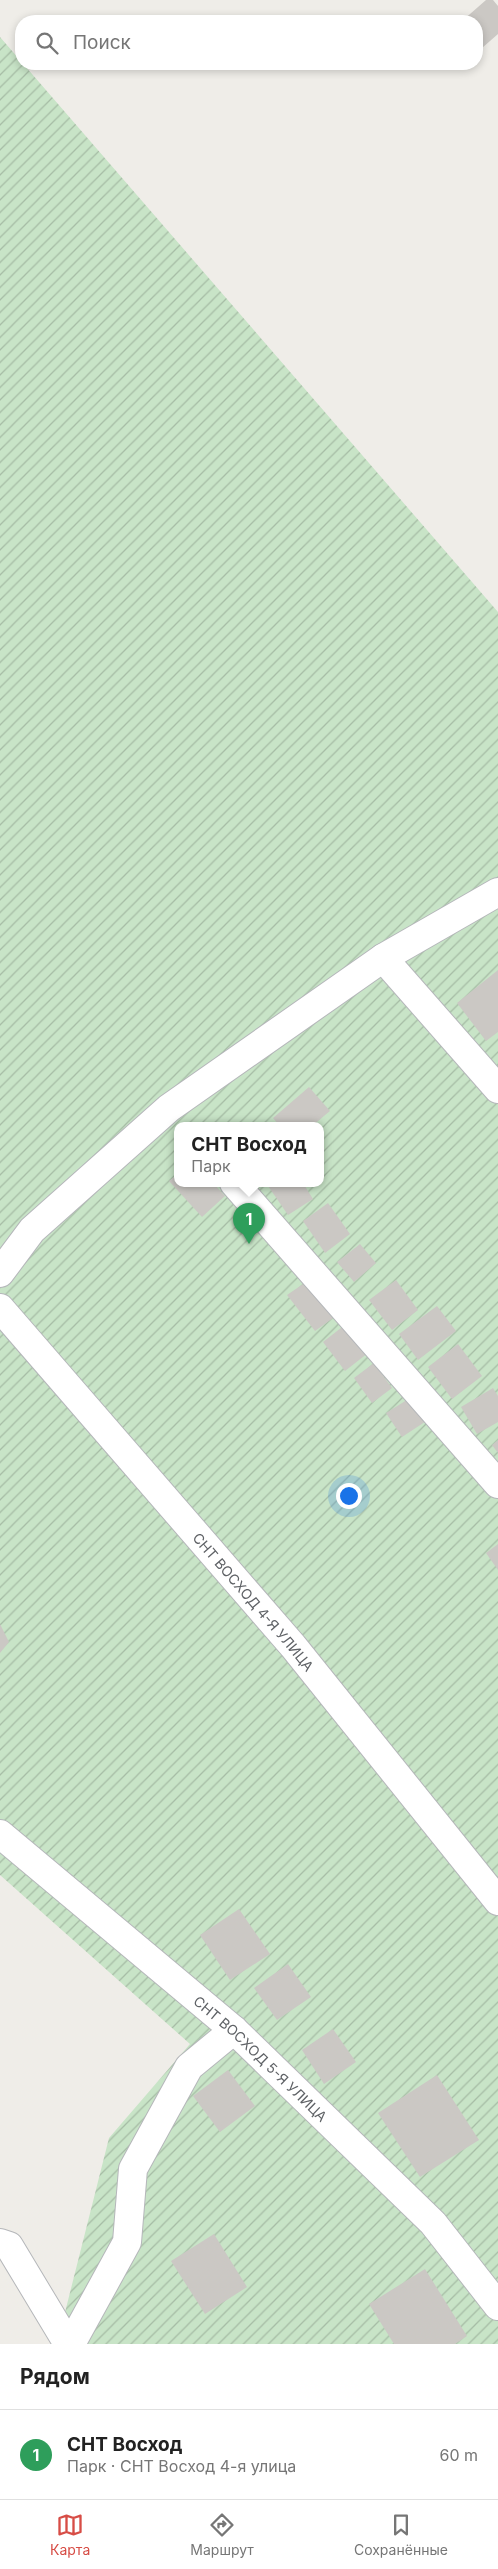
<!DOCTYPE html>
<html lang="ru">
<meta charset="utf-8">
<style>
:root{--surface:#fff;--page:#f6f6f6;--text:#222;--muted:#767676;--line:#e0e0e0;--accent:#d74d46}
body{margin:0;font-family:Inter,sans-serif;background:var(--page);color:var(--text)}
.you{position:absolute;left:348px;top:1495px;width:18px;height:18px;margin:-12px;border:4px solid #fff;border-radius:50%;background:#1a73e8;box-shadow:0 0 0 8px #1a73e833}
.badge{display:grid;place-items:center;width:32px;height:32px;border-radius:50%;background:var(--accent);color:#fff;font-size:16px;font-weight:700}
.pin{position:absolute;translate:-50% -41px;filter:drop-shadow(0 1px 2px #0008)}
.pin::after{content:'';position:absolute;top:26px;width:18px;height:15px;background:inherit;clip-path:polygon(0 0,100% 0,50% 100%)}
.popup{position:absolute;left:174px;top:1122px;width:150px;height:65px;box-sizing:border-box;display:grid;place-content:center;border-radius:10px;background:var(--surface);filter:drop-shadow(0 1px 4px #0005);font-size:16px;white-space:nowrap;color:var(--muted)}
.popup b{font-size:19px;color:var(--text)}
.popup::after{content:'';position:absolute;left:50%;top:100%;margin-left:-10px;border:10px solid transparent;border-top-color:var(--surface)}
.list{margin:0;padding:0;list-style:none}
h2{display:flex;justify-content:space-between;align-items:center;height:65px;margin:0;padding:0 20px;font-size:21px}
h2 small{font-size:16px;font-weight:400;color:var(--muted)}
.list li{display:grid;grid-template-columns:32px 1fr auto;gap:15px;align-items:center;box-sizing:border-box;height:90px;padding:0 20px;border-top:1px solid var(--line)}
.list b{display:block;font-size:19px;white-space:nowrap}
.list p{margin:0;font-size:16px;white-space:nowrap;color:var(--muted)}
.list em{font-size:16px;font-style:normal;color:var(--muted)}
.icon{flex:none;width:28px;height:28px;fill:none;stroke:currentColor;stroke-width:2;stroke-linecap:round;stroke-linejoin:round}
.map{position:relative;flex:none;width:498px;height:2344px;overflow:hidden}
.search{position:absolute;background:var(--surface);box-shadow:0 2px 8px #0003;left:15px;right:15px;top:15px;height:55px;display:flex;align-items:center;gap:12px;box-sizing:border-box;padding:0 18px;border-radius:20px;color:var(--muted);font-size:19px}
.sheet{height:155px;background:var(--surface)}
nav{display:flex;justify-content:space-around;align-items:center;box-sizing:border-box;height:70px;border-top:1px solid var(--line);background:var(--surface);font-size:14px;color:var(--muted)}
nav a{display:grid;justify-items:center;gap:2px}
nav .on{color:var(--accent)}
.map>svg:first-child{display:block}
.garden{fill:url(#garden-furrows);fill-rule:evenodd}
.building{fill:#cbc8c4}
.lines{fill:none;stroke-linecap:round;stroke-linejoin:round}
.minor-casing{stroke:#b5b7ba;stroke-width:30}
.minor{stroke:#fff;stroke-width:28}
.labels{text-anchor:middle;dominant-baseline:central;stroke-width:4.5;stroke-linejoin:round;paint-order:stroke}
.street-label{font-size:14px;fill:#5f6266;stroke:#fff}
</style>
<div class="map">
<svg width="498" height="2344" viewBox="0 0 498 2344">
<defs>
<pattern id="garden-furrows" width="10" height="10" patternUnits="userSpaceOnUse" patternTransform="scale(1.25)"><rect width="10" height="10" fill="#c8e4c7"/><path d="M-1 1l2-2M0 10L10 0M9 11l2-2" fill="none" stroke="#a6bca5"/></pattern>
</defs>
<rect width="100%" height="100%" fill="#efede8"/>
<path class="garden" d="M0 37 498 612V2344H57L109 2138 190 2044 0 1875ZM178 1125H320V1183H178Z"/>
<path class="building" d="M486 0H493L498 6V34L482 48 477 42V21H462Z
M498 970V1032L486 1041 457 1003Z
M309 1087 330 1111 313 1125H279L273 1118Z
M178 1174V1183H213L225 1196 202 1217 169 1181Z
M266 1183H303L313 1199 288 1215Z
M328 1203 350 1234 325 1253 303 1221Z
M360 1244 376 1263 354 1282 337 1262Z
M309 1280 336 1316 315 1331 287 1295Z
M396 1280 418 1310 392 1330 369 1300Z
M437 1306 456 1331 418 1360 399 1334Z
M346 1324 368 1353 345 1371 323 1342Z
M458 1344 482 1376 452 1399 428 1367Z
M374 1363 392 1388 372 1403 354 1378Z
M493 1388 498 1396V1422L477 1434 461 1407Z
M410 1398 437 1414 402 1437 386 1413Z
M498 1440V1453L492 1445Z
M498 1544V1570L486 1553Z
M0 1624 9 1642 0 1653Z
M239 1909 270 1954 230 1980 200 1935Z
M288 1964 311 1997 277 2020 254 1988Z
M333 2029 356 2062 324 2084 302 2050Z
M228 2070 255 2106 220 2132 193 2096Z
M437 2075 479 2140 420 2177 378 2113Z
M214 2234 247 2287 205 2314 171 2261Z
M425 2269 467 2336 455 2344H394L369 2304Z"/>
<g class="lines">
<g class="minor-casing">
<g id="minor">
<path d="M383 958 498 1089"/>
<path d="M234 1183 498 1484"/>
<path d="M0 1273 32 1230 169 1108 383 958 498 892"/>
<path id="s1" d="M0 1308 293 1646 498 1901"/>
<path id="s2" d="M0 1834 234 2030 433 2223 498 2306"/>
<path d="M0 2243 9 2246 68 2344"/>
<path d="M71 2344 127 2242 133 2169 189 2067 234 2030"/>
</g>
</g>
<use href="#minor" class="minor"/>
</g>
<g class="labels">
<g class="street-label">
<text stroke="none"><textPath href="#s1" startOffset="388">СНТ ВОСХОД 4-Я УЛИЦА</textPath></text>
<text stroke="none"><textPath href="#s2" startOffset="344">СНТ ВОСХОД 5-Я УЛИЦА</textPath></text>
</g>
</g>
</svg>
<div class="you"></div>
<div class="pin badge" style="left:249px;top:1244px;background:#2e9e5b">1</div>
<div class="popup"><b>СНТ Восход</b>Парк</div>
<div class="search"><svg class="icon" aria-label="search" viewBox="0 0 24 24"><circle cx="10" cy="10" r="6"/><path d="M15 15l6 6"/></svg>Поиск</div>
</div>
<section class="sheet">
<h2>Рядом<small></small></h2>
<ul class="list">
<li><span class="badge" style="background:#2e9e5b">1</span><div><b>СНТ Восход</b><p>Парк · СНТ Восход 4-я улица</p></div><em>60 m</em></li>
</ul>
</section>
<nav>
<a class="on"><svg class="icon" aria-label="map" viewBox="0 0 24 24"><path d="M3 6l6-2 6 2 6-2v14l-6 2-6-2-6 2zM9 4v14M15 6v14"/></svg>Карта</a>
<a><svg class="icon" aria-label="directions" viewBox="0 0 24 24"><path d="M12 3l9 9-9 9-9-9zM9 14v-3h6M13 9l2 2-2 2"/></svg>Маршрут</a>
<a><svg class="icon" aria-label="saved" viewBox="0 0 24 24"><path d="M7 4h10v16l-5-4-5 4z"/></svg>Сохранённые</a>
</nav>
